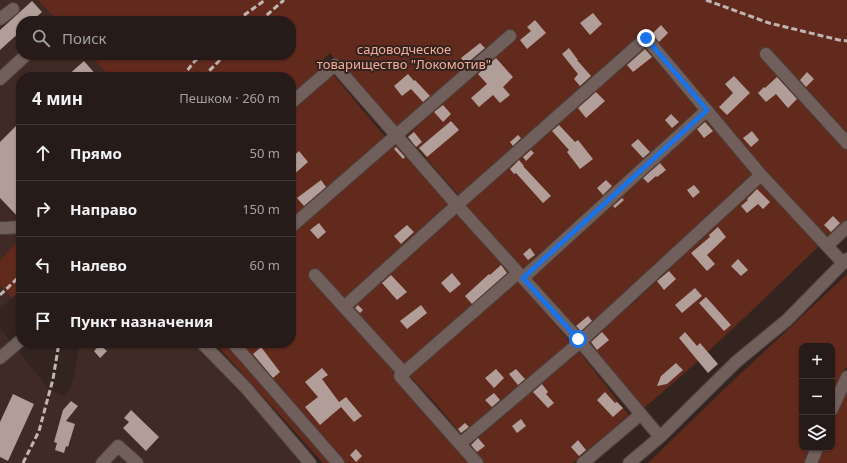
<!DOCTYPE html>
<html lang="ru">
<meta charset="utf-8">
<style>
:root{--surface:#261b18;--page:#322825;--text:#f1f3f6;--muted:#a4a1a2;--line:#423937}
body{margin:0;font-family:"Noto Sans",sans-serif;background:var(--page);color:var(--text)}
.controls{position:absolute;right:12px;bottom:12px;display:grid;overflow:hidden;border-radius:8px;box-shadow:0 1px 3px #0004}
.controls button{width:36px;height:36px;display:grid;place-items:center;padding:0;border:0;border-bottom:1px solid var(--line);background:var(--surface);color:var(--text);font:20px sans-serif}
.stop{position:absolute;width:12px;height:12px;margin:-9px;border:3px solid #1a73e8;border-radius:50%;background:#fff}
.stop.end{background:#1a73e8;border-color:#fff;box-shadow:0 1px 4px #0008}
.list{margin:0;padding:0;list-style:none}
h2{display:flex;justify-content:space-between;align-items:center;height:52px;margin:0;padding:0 16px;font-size:17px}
h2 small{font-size:13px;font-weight:400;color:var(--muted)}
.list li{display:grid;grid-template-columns:26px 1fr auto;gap:12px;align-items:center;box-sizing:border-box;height:56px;padding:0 16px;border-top:1px solid var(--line)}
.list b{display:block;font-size:15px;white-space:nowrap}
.list em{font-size:13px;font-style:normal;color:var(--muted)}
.icon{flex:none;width:22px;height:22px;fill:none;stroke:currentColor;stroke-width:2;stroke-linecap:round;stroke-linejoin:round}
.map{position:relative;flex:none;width:847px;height:463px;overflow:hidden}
.search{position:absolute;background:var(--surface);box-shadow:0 1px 3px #0004;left:16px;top:16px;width:280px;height:44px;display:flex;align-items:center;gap:10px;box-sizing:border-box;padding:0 14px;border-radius:16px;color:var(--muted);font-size:15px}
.panel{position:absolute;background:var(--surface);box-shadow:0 1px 3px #0004;left:16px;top:72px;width:280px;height:276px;border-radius:16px}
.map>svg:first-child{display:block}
.built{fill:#402a25}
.green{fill:#612a1c}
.building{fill:#b19e99}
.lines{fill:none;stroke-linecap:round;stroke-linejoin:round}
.minor-casing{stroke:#4c403d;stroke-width:14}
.minor{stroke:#705f5a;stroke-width:12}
.rail{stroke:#c0b5b2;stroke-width:3;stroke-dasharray:6 3;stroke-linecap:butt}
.route{stroke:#1a73e8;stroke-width:5}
.labels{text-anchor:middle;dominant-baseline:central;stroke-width:4;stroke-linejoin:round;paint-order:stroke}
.park-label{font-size:13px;fill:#f5ad99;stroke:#332420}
</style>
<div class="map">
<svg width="847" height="463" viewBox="0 0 847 463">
<rect width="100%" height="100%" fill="#332420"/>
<path class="built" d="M0 0H38L58 21H21V55H90L110 77H21V238L0 260Z
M0 285 12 298 0 309Z
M0 328 48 388 65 397 73 380 80 343H191L228 380 306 463H0Z"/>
<path class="green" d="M38 0H847V137L773 55 759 51 847 147V222L827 240 767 175 651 38 644 31 460 197 407 136 514 37 397 130 330 53 322 61 387 139 291 221V77H110L90 55H291V21H58Z
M646 42 704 109 523 272 463 206Z
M706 115 754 172 580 336 528 278Z
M397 142 513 271 394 374 471 463H323L215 343H291V232Z
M762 181 821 244C763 300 706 356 644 408L587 344 640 297Z
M21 238V290L12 298 0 285V260Z
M847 274V367L843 372 832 394V346H802V448H811L806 463H648L720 393Z
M517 280 571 343 464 438 437 405 410 376 438 349Z
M578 350 629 415 573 463H484L469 446Z
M847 389V463H817L822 448H832V423L843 397Z"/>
<path class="building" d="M32 1 42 12 32 21H21V31L0 50V30Z
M593 13 602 24 590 35 580 23Z
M535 20 546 33 527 49 520 40 531 31 527 27Z
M661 25 668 33 659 42 652 34Z
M480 43 485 48 466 64 461 58Z
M569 48 578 60H577L591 76 580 86 574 79 578 74 562 54Z
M645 49 652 57 633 72 627 65Z
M496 58 513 77 503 87 510 95 500 103 493 95 479 107 471 98 487 84 478 74Z
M84 61 98 77H66Z
M807 72 814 79 806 87 800 80Z
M408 74 414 81 415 80 430 96 423 102 411 89 402 96 394 86Z
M734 76 750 93 727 115 719 107 733 93 725 84Z
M777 77 797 99 788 108 776 94 766 102 758 93 764 87 765 88Z
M596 92 605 101 586 118 578 108Z
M443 105 451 114 443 122 434 112Z
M671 114 679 122 672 128 665 120Z
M21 121V220L0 198V142Z
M451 121 459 130 427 157 419 148Z
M705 122 713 131 704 138 697 129Z
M559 125 575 142 578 140 593 159 580 169 567 152 569 150 552 131Z
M752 131 759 140 751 147 743 138Z
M414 132 422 142 416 147 408 137Z
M518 135 521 138 513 146 510 142Z
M638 139 650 152 643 158 631 145Z
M396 147 405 157 403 159 394 149Z
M531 150 534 153 526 161 523 157Z
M299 151 308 162 291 177V158Z
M519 160 524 166H523L551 196 543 203 516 173 514 174 510 169Z
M660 163 666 170 657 177 656 176 648 183 643 178Z
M321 180 326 187 304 206 297 198Z
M606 180 612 186 603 195 597 188Z
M694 185 700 192 693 198 687 190Z
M757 189 770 202 763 209 758 204 747 213 741 206 748 200 747 199Z
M622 198 624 200 615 208 613 206Z
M833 216 840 223 831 232 824 225Z
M319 223 326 232 318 239 310 230Z
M407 225 414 232 401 244 394 236Z
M718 227 726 237 707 255 715 264 707 271 691 253 710 237 709 235Z
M530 248 535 255 528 260 523 254Z
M738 259 748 270 741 276 731 266Z
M501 265 507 273 472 304 465 296 489 274 490 275Z
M669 271 676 279 664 290 657 281Z
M452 273 461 284 450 293 441 283Z
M391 275 407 292 397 300 382 283Z
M695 288 702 296 682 313 675 305Z
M706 297 731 325 724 331 699 303Z
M358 305 363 310 360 313 355 308Z
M421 305 427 313 407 329 400 321Z
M588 316 592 321 581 331 576 326Z
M602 332 609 340 597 350 591 342Z
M685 332 697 346 700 343 718 364 708 373 679 338Z
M100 345 107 351 100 358 94 351Z
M261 347 280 372 273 378 253 354Z
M676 363 683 370 667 384 657 386 661 376Z
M322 368 328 375 322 379 339 402 346 397 362 416 354 422 341 407 320 425 305 407 318 397 305 382Z
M496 369 504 378 494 388 485 378Z
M516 369 525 379 518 385 509 374Z
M542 384 548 392 546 394 554 403 548 408 533 392Z
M605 392 615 403 617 402 623 408 613 417 597 400Z
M494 393 500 400 492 407 485 400Z
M13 394 34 404 8 461 0 457V422Z
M71 401 78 406 66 421 75 424 68 447 66 446 64 453 55 450 57 443 54 442 63 410Z
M131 410 159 437 146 451 123 428 129 422 124 418Z
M521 419 526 426 517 433 512 426Z
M465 423 469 427 461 433 458 429Z
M478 438 485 446 477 452 471 445Z
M578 440 586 450 579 456 571 447Z
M356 449 362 456 356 462 350 455Z"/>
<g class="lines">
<g class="minor-casing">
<path id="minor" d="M0 19 13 9
M766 54 847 143
M0 79 26 55
M291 103 335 65 457 205 578 339 660 437
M291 227 510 36
M0 228H4L21 227
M827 246 847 227
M315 275 344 307
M523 278 707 110
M202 343 246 388 310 463
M233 343 338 463
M0 358 21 340
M404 373 344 307 457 205 646 38 761 175
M832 409 847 377
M460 444 400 376 518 273
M102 463 118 446 137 463
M477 463 460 444 580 342 761 175 843 263
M583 463 641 414
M629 463 660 437 736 362 787 320 847 259
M811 463 817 448"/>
</g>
<use href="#minor" class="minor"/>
<path class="rail" d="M706 0 769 23 839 40 847 41
M237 21 243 16 265 0
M260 21 284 0
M182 77 194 62 201 55
M203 77 225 55
M0 295 21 275
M23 463 39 431 53 379 59 343"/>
</g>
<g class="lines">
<path class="route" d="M578 339 523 278 707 110 646 38"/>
</g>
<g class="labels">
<g class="park-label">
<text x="404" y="49">садоводческое<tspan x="404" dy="15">товарищество "Локомотив"</tspan></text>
</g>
</g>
</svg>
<div class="controls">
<button>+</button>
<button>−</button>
<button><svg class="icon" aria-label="layers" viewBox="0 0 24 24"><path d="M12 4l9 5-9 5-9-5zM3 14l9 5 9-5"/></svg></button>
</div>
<div class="stop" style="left:578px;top:339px"></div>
<div class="stop end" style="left:646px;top:38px"></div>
<div class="search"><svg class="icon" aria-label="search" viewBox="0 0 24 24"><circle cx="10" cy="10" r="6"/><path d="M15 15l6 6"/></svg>Поиск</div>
<section class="panel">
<h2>4 мин<small>Пешком · 260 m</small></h2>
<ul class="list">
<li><svg class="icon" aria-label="ahead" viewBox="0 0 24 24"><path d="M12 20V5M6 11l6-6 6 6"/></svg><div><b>Прямо</b></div><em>50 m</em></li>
<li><svg class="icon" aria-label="right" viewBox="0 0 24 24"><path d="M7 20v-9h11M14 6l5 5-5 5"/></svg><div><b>Направо</b></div><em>150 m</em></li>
<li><svg class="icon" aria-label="left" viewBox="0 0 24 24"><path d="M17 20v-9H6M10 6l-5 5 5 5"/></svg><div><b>Налево</b></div><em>60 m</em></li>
<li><svg class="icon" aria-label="arrive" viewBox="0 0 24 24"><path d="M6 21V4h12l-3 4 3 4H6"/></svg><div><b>Пункт назначения</b></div></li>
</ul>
</section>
</div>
